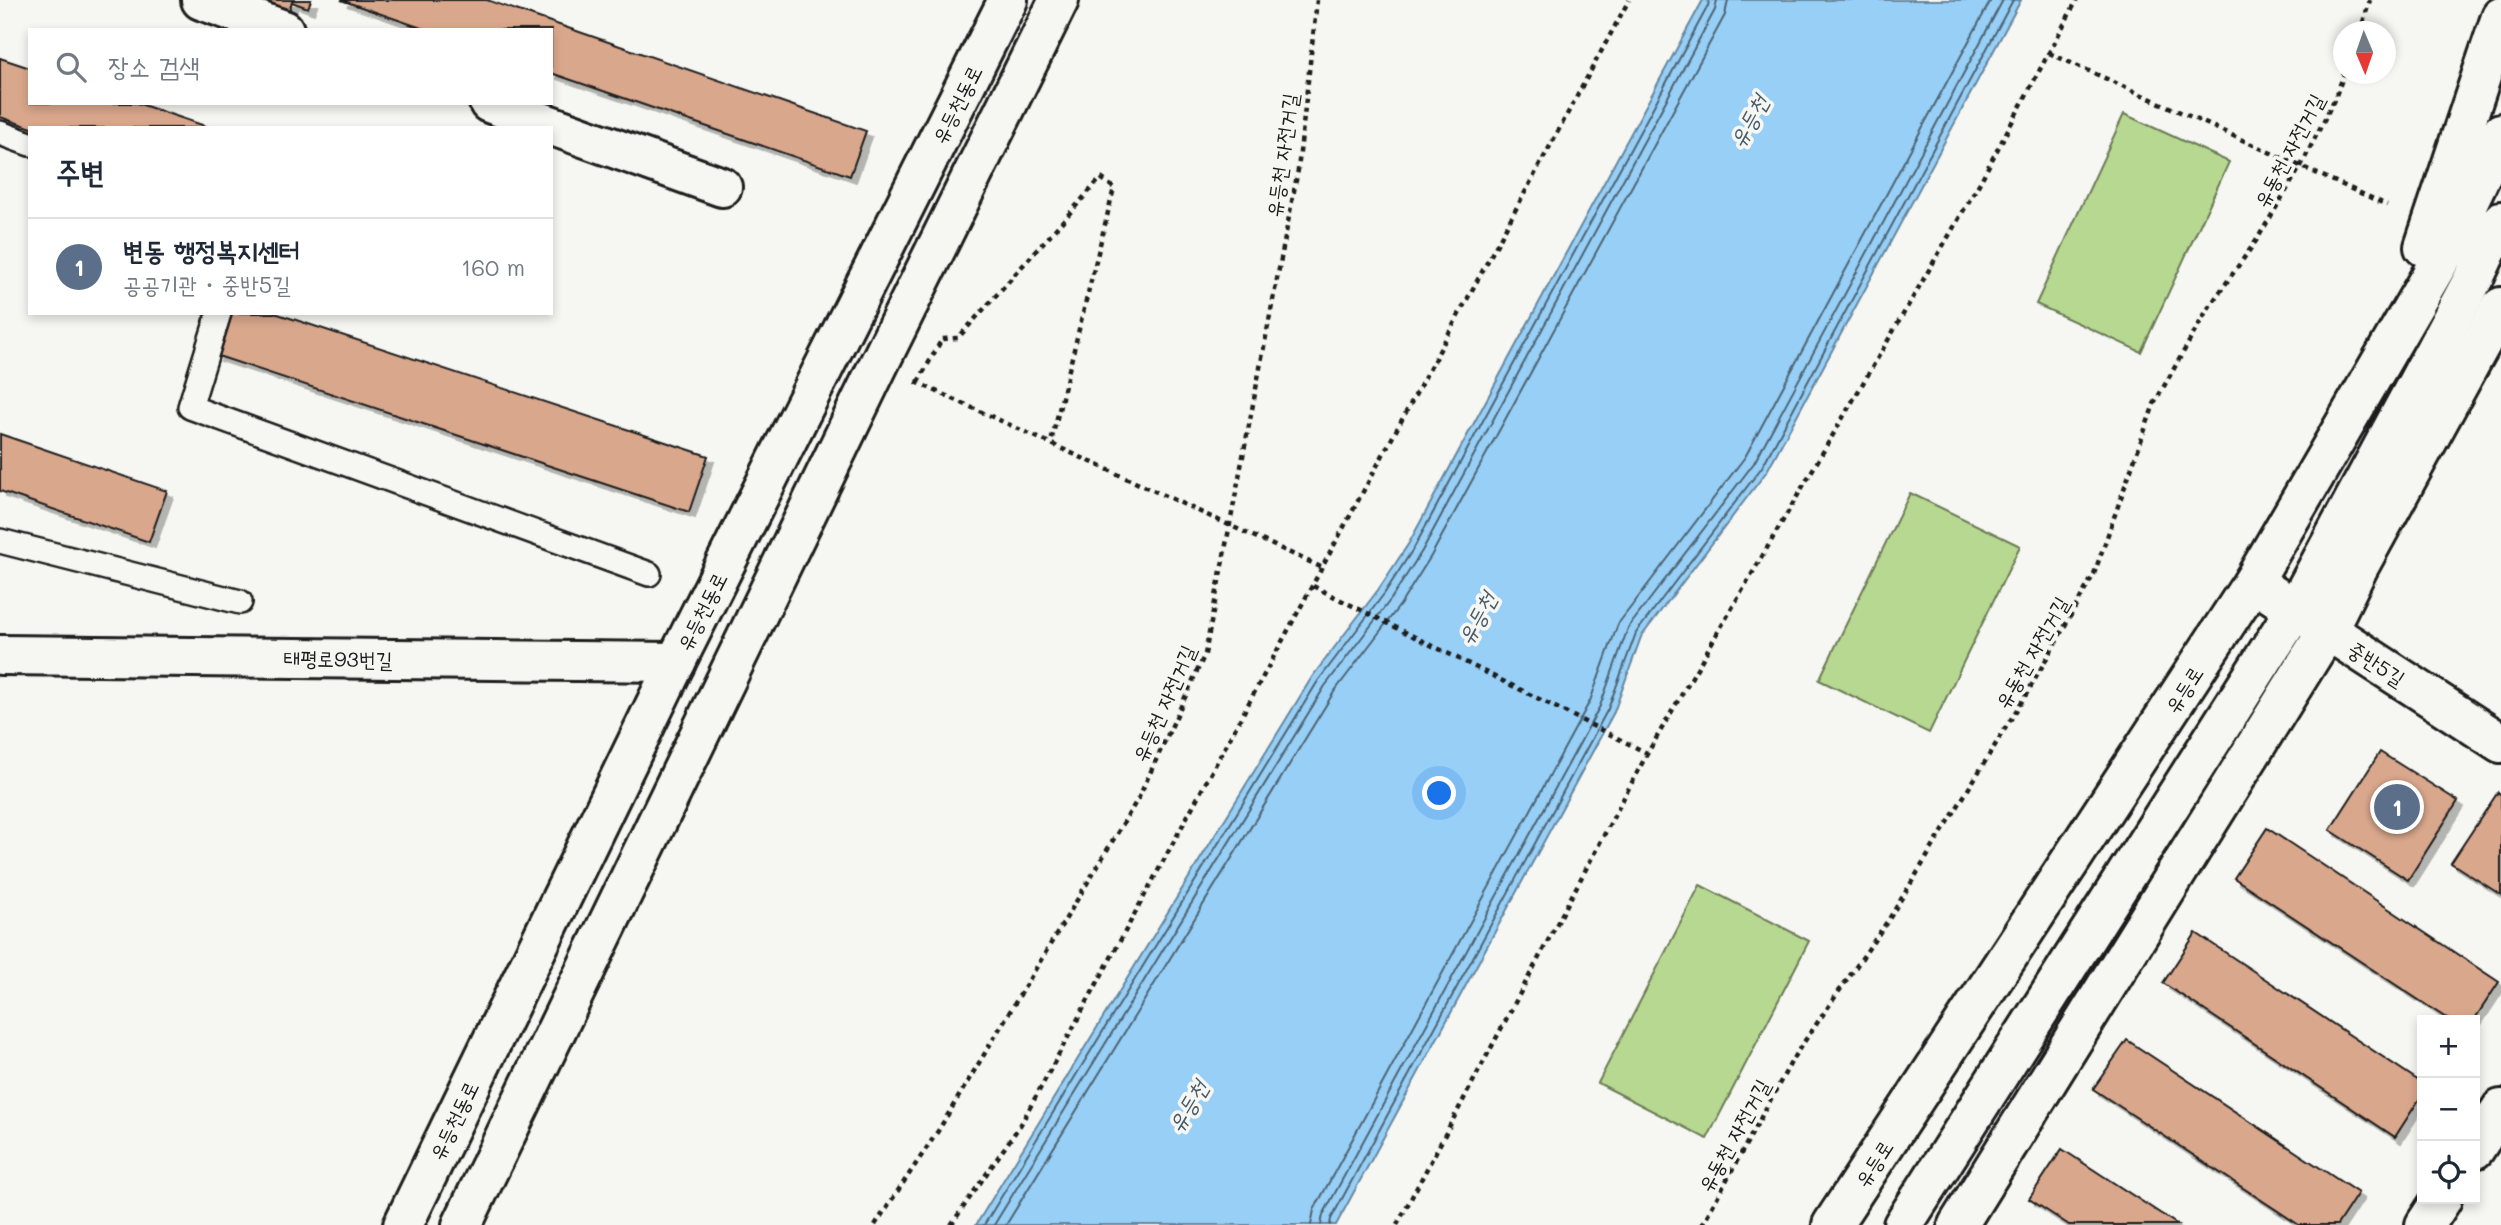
<!DOCTYPE html>
<html lang="ko">
<meta charset="utf-8">
<style>
:root{--surface:#fff;--page:#f6f6f7;--text:#1f2937;--muted:#747a83;--line:#e0e1e3;--accent:#1a73e8}
body{margin:0;font-family:Mali,"Poor Story",sans-serif;background:var(--page);color:var(--text)}
.controls{position:absolute;right:21px;bottom:21px;display:grid;overflow:hidden;border-radius:0px;box-shadow:0 4px 10px #0003}
.controls button{width:63px;height:63px;display:grid;place-items:center;padding:0;border:0;border-bottom:2px solid var(--line);background:var(--surface);color:var(--text);font:35px sans-serif}
.compass{position:absolute;left:2333px;top:21px;width:63px;height:63px;border-radius:50%;background:var(--surface);box-shadow:0 4px 10px #0003;rotate:178deg}
.you{position:absolute;left:1440px;top:794px;width:24px;height:24px;margin:-18px;border:5px solid #fff;border-radius:50%;background:#1a73e8;box-shadow:0 0 0 10px #1a73e833}
.badge{display:grid;place-items:center;width:46px;height:46px;border-radius:50%;background:var(--accent);color:#fff;font-size:23px;font-weight:700}
.pin{position:absolute;translate:-50% -50%;border:4px solid #fff;box-shadow:0 2px 7px #0006}
.list{margin:0;padding:0;list-style:none}
h2{display:flex;justify-content:space-between;align-items:center;height:91px;margin:0;padding:0 28px;font-size:30px}
h2 small{font-size:23px;font-weight:400;color:var(--muted)}
.list li{display:grid;grid-template-columns:46px 1fr auto;gap:21px;align-items:center;box-sizing:border-box;height:98px;padding:0 28px;border-top:2px solid var(--line)}
.list b{display:block;font-size:26px;white-space:nowrap}
.list p{margin:0;font-size:23px;white-space:nowrap;color:var(--muted)}
.list em{font-size:23px;font-style:normal;color:var(--muted)}
.icon{flex:none;width:38px;height:38px;fill:none;stroke:currentColor;stroke-width:2;stroke-linecap:round;stroke-linejoin:round}
.map{position:relative;flex:none;width:2501px;height:1225px;overflow:hidden}
.search{position:absolute;background:var(--surface);box-shadow:0 4px 10px #0003;left:28px;top:28px;width:525px;height:77px;display:flex;align-items:center;gap:18px;box-sizing:border-box;padding:0 24px;border-radius:0px;color:var(--muted);font-size:26px}
.panel{position:absolute;background:var(--surface);box-shadow:0 4px 10px #0003;left:28px;top:126px;width:525px;height:189px;border-radius:0px}
.map>svg:first-child{display:block}
.green{fill:#b7d891;stroke:#6a7a56;stroke-width:2}
.water{fill:#97cff6;stroke:#66879f;stroke-width:2}
.lines{fill:none;stroke-linecap:round;stroke-linejoin:round}
.shore{stroke:#4d6473;stroke-width:2}
.building{fill:#d9a78c;stroke:#1c1c1c;stroke-width:2;filter:url(#shadow)}
.lane-casing{stroke:#1c1c1c;stroke-width:28}
.street-casing{stroke:#1c1c1c;stroke-width:44}
.secondary-casing{stroke:#1c1c1c;stroke-width:44}
.primary-casing{stroke:#1c1c1c;stroke-width:44}
.path{stroke:#1c1c1c;stroke-width:4.5;stroke-dasharray:5 5;stroke-linecap:butt}
.lane{stroke:#f6f6f2;stroke-width:23}
.street{stroke:#f6f6f2;stroke-width:38}
.secondary{stroke:#f6f6f2;stroke-width:38}
.primary{stroke:#f6f6f2;stroke-width:38}
.labels{text-anchor:middle;dominant-baseline:central;stroke-width:7;stroke-linejoin:round;paint-order:stroke}
.street-label{font-size:21px;fill:#1c1c1c;stroke:#f6f6f2}
.water-label{font-size:23px;font-style:italic;fill:#475b68;stroke:#f6f6f2}
</style>
<div class="map">
<svg width="2501" height="1225" viewBox="0 0 2501 1225">
<defs>
<filter id="shadow"><feDropShadow dx="6" dy="6" stdDeviation="0" flood-color="#0004"/></filter>
</defs>
<rect width="100%" height="100%" fill="#f6f6f2"/>
<filter id="ink" filterUnits="userSpaceOnUse"><feTurbulence type="fractalNoise" baseFrequency=".0143" numOctaves="2"/><feDisplacementMap in="SourceGraphic" scale="14" xChannelSelector="R" yChannelSelector="G"/><feConvolveMatrix kernelMatrix="1 2 1 2 8 2 1 2 1" color-interpolation-filters="sRGB"/></filter>
<g filter="url(#ink)">
<path class="green" d="M2124 114 2229 162 2141 352 2036 304Z
M1910 493 2020 546 1929 733 1819 680Z
M1700 885 1809 941 1707 1139 1598 1083Z"/>
<path class="water" d="M1703 0H2021L1767 471 1641 637 1614 712 1336 1225H976L1312 677 1378 590 1409 543Z"/>
<g class="lines">
<path class="shore" d="M984 1225 1318 681 1384 594 1415 546 1708 6 1709 0
M994 1225 1325 686 1391 599 1422 551 1715 10 1717 0
M1006 1225 1334 692 1400 605 1431 556 1725 15 1728 0
M1311 1225 1314 1210 1590 701 1618 624 1745 457 1991 0
M1321 1225 1323 1215 1600 706 1628 628 1754 463 2003 0
M1330 1225 1331 1219 1608 709 1636 633 1762 467 2013 0"/>
</g>
<path class="building" d="M252 0H311L308 8 292 2 288 14Z
M341 0H487L866 131 850 176 551 73V30H427Z
M0 58 30 68V103H137L211 128H32L0 117Z
M229 313H275L708 456 689 512 215 355Z
M0 434 167 491 149 542 0 491Z
M2380 752 2458 801 2408 880 2330 830Z
M2498 792 2501 795V895L2451 863Z
M2267 828 2499 982 2474 1020H2449L2234 878Z
M2196 933 2422 1083V1095L2395 1137 2163 983Z
M2127 1040 2358 1193 2337 1225H2299L2093 1089Z
M2062 1149 2178 1225H2069L2029 1199Z"/>
<g class="lines">
<g class="lane-casing">
<path id="lane" d="M0 133 30 144
M219 313 190 407 649 574
M0 541 240 602"/>
</g>
<g class="street-casing">
<path id="street" d="M201 0 284 30
M489 103 722 187
M2253 582 2501 743
M0 655 676 662
M2475 1149 2501 1109
M1958 1225 2327 631 2358 568 2501 307
M2425 1225 2442 1199"/>
</g>
<g class="secondary-casing">
<path id="secondary" d="M403 1225 676 662 1008 0
M462 1225 878 366 1059 0"/>
</g>
<g class="primary-casing">
<path id="primary" d="M2424 247 2501 17
M1832 1225 2253 582 2443 255 2501 133
M1903 1225 2296 608 2477 272 2501 221"/>
</g>
<path class="path" d="M2360 32 2370 0
M2049 53 2387 205
M916 382 1323 568
M918 382 942 339 958 338 1101 178 1114 188 1051 442
M1313 586 1647 753
M875 1225 938 1131 1139 797 1205 654 1298 170 1317 0
M951 1225 1021 1124 1629 0
M1397 1225 1647 754 1979 184 2077 0
M1702 1225 1795 1055 1889 919 2030 688 2094 574 2154 404 2207 310 2256 241 2301 166 2335 98 2344 74"/>
<use href="#lane" class="lane"/>
<use href="#street" class="street"/>
<use href="#secondary" class="secondary"/>
<use href="#primary" class="primary"/>
</g>
</g>
<g class="labels">
<g class="street-label">
<text transform="translate(956 104) rotate(-63)">유등천동로</text>
<text transform="translate(2288 150) rotate(-62)">유동천 자전거길</text>
<text transform="translate(1281 155) rotate(-82)">유등천 자전거길</text>
<text transform="translate(701 611) rotate(-63)">유등천동로</text>
<text transform="translate(2031 652) rotate(-60)">유동천 자전거길</text>
<text transform="translate(338 658) rotate(1)">태평로93번길</text>
<text transform="translate(2377 663) rotate(33)">중반5길</text>
<text transform="translate(2183 689) rotate(-57)">유등로</text>
<text transform="translate(1163 703) rotate(-66)">유등천 자전거길</text>
<text transform="translate(453 1120) rotate(-64)">유등천동로</text>
<text transform="translate(1733 1135) rotate(-61)">유동천 자전거길</text>
<text transform="translate(1873 1163) rotate(-57)">유등로</text>
</g>
<g class="water-label">
<text transform="translate(1748 121) rotate(-61)">유등천</text>
<text transform="translate(1476 618) rotate(-61)">유등천</text>
<text transform="translate(1187 1106) rotate(-59)">유등천</text>
</g>
</g>
</svg>
<div class="controls">
<button>+</button>
<button>−</button>
<button><svg class="icon" aria-label="locate" viewBox="0 0 24 24"><circle cx="12" cy="12" r="6"/><path d="M12 2v4M12 18v4M2 12h4M18 12h4"/></svg></button>
</div>
<svg class="compass" viewBox="-18 -18 36 36"><path d="M0-13l5 13h-10z" fill="#e53935"/><path d="M0 13l5-13h-10z" fill="#747a83"/></svg>
<div class="you"></div>
<div class="pin badge" style="left:2397px;top:807px;background:#5c6f8a">1</div>
<div class="search"><svg class="icon" aria-label="search" viewBox="0 0 24 24"><circle cx="10" cy="10" r="6"/><path d="M15 15l6 6"/></svg>장소 검색</div>
<section class="panel">
<h2>주변<small></small></h2>
<ul class="list">
<li><span class="badge" style="background:#5c6f8a">1</span><div><b>변동 행정복지센터</b><p>공공기관 · 중반5길</p></div><em>160 m</em></li>
</ul>
</section>
</div>
